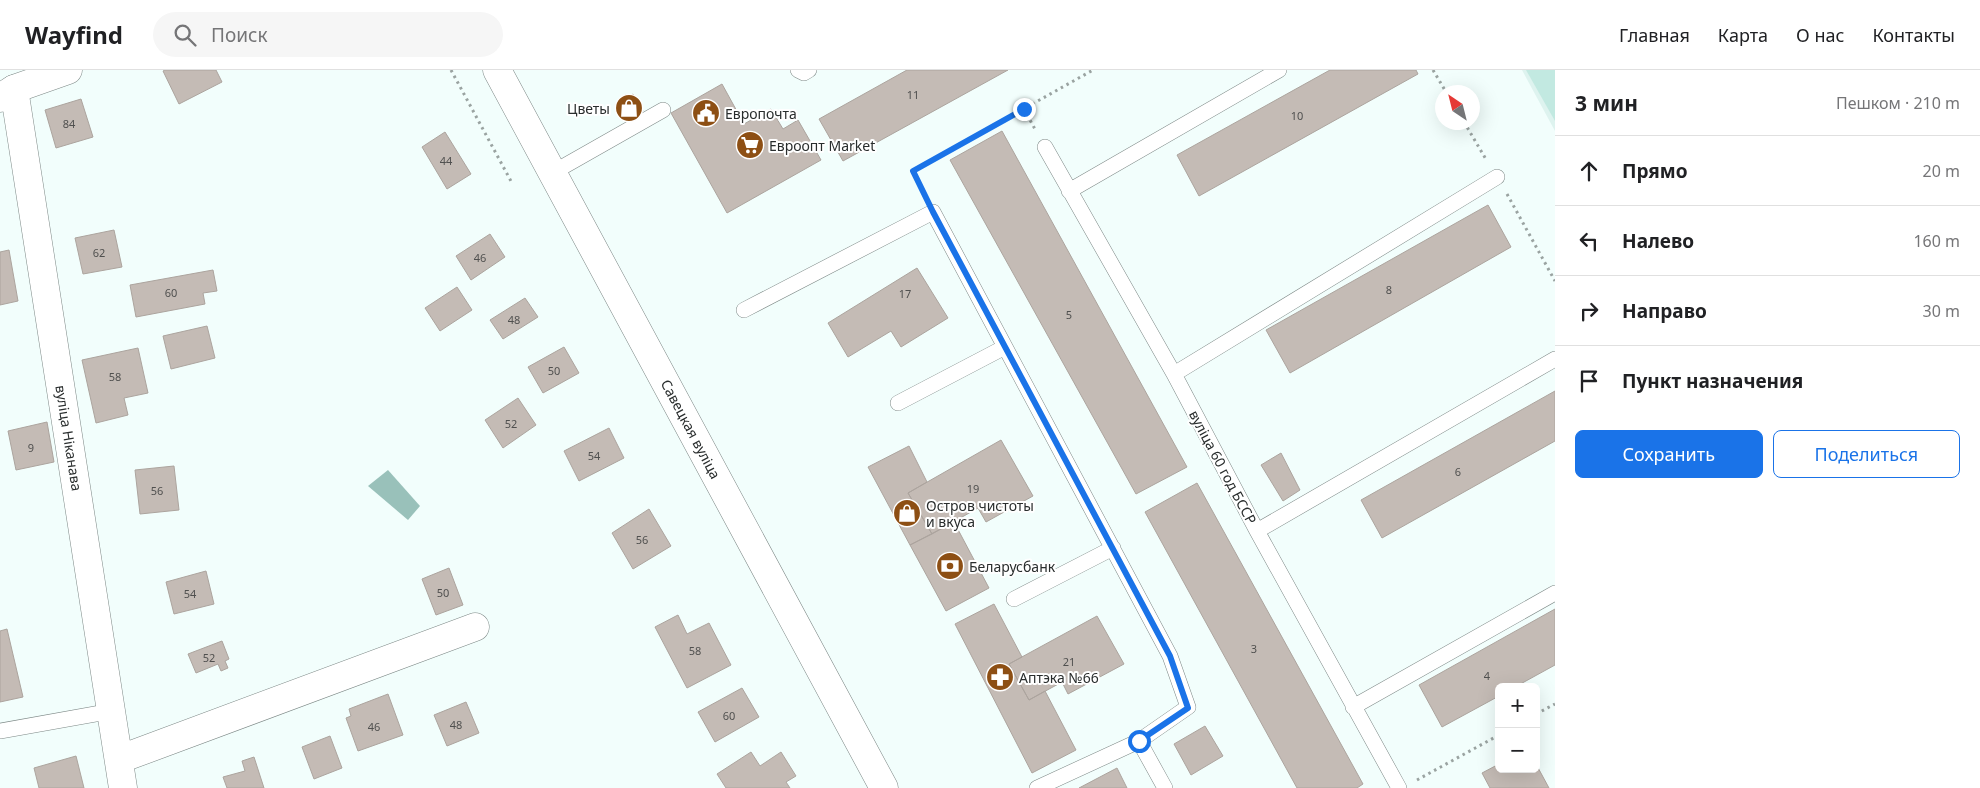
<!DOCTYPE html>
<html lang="ru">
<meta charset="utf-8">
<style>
:root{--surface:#fff;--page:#f6f6f6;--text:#202124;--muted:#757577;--line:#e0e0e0;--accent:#1a73e8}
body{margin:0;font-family:"Noto Sans",sans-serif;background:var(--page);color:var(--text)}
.controls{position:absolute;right:15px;bottom:15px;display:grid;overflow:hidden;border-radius:8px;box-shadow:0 5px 20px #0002}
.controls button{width:45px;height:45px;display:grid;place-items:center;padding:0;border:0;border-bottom:1px solid var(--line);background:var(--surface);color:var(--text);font:25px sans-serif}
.compass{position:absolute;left:1435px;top:15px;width:45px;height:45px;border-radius:50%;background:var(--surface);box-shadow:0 5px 20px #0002;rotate:325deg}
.stop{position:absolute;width:15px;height:15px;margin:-11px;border:4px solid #1a73e8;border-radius:50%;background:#fff}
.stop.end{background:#1a73e8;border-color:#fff;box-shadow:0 1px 5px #0008}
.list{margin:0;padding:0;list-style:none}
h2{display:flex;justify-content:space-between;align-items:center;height:65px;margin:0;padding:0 20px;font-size:21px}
h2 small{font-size:16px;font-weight:400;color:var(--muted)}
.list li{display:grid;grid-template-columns:32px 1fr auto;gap:15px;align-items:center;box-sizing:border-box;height:70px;padding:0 20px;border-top:1px solid var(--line)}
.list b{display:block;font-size:19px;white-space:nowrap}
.list em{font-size:16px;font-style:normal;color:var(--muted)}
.actions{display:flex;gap:10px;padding:15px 20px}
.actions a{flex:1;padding:11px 0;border:1px solid var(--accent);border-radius:8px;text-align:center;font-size:18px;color:var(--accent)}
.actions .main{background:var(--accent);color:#fff}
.icon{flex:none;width:28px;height:28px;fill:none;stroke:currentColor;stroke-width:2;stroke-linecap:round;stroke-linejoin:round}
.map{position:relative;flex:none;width:1555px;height:718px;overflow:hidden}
header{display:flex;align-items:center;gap:30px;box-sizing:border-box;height:70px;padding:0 25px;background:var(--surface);border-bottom:1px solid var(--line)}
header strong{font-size:24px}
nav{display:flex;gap:28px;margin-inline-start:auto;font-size:18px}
.search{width:350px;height:45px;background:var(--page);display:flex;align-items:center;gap:12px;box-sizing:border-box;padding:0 18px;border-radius:28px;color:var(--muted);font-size:19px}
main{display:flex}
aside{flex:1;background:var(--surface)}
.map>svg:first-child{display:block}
.built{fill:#def3ef}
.green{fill:#c2e9e1}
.water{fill:#99c1ba}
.building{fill:#c4bbb5;stroke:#aca49e}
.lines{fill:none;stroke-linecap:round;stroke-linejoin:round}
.service-casing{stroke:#7d8886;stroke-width:16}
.minor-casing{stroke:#7d8886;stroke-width:29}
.secondary-casing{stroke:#7d8886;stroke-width:29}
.path{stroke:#9aa3a1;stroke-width:3;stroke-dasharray:2.5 4;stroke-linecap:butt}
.service{stroke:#fff;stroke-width:15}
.minor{stroke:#fff;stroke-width:28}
.secondary{stroke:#fff;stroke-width:28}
.route{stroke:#1a73e8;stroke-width:6}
.labels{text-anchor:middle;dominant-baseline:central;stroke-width:4;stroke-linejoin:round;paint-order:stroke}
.number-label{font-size:11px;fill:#50504f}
.poi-label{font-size:14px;fill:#292d2d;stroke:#fff;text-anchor:start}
.street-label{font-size:14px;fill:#292d2d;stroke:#fff}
</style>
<header>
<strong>Wayfind</strong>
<div class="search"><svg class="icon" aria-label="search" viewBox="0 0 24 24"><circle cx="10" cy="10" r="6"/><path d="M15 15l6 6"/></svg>Поиск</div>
<nav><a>Главная</a><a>Карта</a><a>О нас</a><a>Контакты</a></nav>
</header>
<main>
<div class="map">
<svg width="1555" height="718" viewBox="0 0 1555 718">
<rect width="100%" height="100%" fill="#f2fefc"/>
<path class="built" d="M1522 0H1555V61Z"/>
<path class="green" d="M1526 0H1555V51Z"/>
<path class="water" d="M388 400 420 436 408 450 368 416Z"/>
<path class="building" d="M165 0H216L222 12 179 34 163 1Z
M907 0H1008L843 91 819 49Z
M1330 0H1416L1418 4 1199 126 1177 85Z
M722 14 744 54 771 39 783 59 798 50 821 90 727 143 671 43Z
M633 24 643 41 627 52 616 35Z
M81 29 93 67 56 78 45 40Z
M1002 61 1187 397 1136 424 950 90Z
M445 62 471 104 447 119 422 77Z
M1488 135 1511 177 1290 303 1266 260Z
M114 160 122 197 83 204 75 168Z
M490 164 505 187 471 210 456 186Z
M9 180 18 231 0 235V182Z
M917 198 948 248 901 277 891 261 848 287 828 253Z
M213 200 217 221 203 223 205 234 136 247 130 215Z
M457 217 472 240 440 261 425 238Z
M525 228 538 247 503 269 490 250Z
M207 256 215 288 171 299 163 266Z
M564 277 579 303 543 323 528 297Z
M138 278 148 323 124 328 128 345 96 353 82 290Z
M1555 321V371L1382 468 1361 430Z
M518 328 536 355 503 378 485 350Z
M47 352 54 392 16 400 8 361Z
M609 358 624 388 579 411 564 381Z
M1001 370 1033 426 986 452 978 438 932 464 908 423Z
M909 376 927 412 908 423 932 464 910 475 868 397Z
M1281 383 1300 420 1283 431 1261 395Z
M174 396 179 440 140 444 135 400Z
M1197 413 1363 714 1357 718H1297L1145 442Z
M649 439 671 476 633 499 612 463Z
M954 452 989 518 946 541 910 475Z
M449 498 463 535 436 545 422 509Z
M206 501 214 534 174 544 166 512Z
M994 534 1022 587 1009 594 1029 630 1045 621 1076 680 1032 703 955 554Z
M1555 539V595L1515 617H1499V626L1442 657 1419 615Z
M678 545 687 564 709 553 731 595 687 618 655 557Z
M1097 546 1124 594 1068 624 1062 612 1029 630 1009 594Z
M7 559 23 627 0 632V561Z
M222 571 229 589 225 591 228 598 221 601 218 594 196 603 188 584Z
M742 618 759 647 715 672 698 642Z
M388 624 403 665 358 681 346 648 351 646 349 639Z
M466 632 479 663 447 676 434 645Z
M1205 656 1223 686 1191 705 1174 674Z
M330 666 342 698 314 709 302 677Z
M751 682 760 696 781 682 796 706 786 712 790 718H726L717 704Z
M76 686 84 718H39L34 698Z
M254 687 264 718H227L223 707 245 701 242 691Z
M1499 694V699H1536V694L1549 718H1490L1482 703Z
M1117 698 1127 718H1079Z"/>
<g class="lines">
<g class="service-casing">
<path id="service" d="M798 0 804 3 809 0
M1045 77 1174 304 1257 461 1399 718
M552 103 663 40
M1069 121 1279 0
M744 240 933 142 1170 586 1188 637 1139 671 1037 718
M1174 304 1497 107
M898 333 1005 277
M1257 461 1555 289
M1014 529 1113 478
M1353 637 1555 523
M0 661 112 641
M1139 671 1165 718"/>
</g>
<g class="minor-casing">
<path id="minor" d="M14 19 123 718
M120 689 475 557"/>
</g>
<g class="secondary-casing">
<path id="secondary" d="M497 0 884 718
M0 28 14 19 68 0"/>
</g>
<path class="path" d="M451 0 512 113
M1433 0 1446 22
M1024 39 1036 61
M1464 52 1487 91
M924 124 913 101 1093 0
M1507 124 1555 211
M1536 644 1555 634
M1417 710 1499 665"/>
<use href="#service" class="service"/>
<use href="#minor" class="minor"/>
<use href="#secondary" class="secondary"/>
</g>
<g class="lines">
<path class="route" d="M1024 39 913 101 933 142 1170 586 1188 638 1139 671"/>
</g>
<defs>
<g id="shop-disc" transform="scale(1.4375)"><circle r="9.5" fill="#8d4f14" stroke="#fff"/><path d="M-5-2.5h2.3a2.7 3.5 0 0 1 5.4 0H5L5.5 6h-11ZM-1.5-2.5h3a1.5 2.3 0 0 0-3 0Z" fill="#fff"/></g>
<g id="civic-disc" transform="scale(1.4375)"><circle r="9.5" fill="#8d4f14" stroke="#fff"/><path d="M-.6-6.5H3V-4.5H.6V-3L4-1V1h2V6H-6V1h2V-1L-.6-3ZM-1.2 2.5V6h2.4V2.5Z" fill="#fff"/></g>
<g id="supermarket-disc" transform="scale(1.4375)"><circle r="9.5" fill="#8d4f14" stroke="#fff"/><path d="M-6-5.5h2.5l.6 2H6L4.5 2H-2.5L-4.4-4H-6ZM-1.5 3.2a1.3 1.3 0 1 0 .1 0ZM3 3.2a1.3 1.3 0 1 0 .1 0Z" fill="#fff"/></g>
<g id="bank-disc" transform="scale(1.4375)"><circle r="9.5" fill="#8d4f14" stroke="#fff"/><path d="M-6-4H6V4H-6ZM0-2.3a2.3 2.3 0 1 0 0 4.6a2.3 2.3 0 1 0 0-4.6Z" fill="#fff"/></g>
<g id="pharmacy-disc" transform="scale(1.4375)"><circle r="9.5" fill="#8d4f14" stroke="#fff"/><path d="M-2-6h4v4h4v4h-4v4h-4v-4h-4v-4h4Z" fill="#fff"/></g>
</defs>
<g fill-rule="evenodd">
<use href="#shop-disc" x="629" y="38"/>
<use href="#civic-disc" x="706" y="43"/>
<use href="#supermarket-disc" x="750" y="75"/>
<use href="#shop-disc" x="907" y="443"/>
<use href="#bank-disc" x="950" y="496"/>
<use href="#pharmacy-disc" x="1000" y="607"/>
</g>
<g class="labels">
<g class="number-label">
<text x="913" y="24">11</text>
<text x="1297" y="45">10</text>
<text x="69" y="53">84</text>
<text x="446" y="90">44</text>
<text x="99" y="182">62</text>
<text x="480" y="187">46</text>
<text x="1389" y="219">8</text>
<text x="171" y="222">60</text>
<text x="905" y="223">17</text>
<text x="1069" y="244">5</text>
<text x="514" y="249">48</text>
<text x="554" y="300">50</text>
<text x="115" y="306">58</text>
<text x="511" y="353">52</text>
<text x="31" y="377">9</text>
<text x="594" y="385">54</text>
<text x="1458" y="401">6</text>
<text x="973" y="418">19</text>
<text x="157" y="420">56</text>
<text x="642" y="469">56</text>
<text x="443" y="522">50</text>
<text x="190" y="523">54</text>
<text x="1254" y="578">3</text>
<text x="695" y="580">58</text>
<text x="209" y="587">52</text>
<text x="1069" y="591">21</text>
<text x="1487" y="605">4</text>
<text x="729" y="645">60</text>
<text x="456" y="654">48</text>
<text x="374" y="656">46</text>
</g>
<g class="poi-label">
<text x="610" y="38" text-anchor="end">Цветы</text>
<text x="725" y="43">Европочта</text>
<text x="769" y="75">Евроопт Market</text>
<text x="926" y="435">Остров чистоты<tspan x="926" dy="16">и вкуса</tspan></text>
<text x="969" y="496">Беларусбанк</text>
<text x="1019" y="607">Аптэка №66</text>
</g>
<g class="street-label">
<text transform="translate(691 359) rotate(62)">Савецкая вуліца</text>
<text transform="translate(69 368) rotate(81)">вуліца Ніканава</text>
<text transform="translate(1223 397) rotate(62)">вуліца 60 год БССР</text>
</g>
</g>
</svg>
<div class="controls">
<button>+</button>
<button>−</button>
</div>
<svg class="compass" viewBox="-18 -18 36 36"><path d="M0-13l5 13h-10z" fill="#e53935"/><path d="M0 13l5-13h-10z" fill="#757577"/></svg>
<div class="stop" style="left:1139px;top:671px"></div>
<div class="stop end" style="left:1024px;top:39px"></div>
</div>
<aside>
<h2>3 мин<small>Пешком · 210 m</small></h2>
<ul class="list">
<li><svg class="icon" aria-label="ahead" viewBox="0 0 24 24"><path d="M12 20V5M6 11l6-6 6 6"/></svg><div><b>Прямо</b></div><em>20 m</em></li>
<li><svg class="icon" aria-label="left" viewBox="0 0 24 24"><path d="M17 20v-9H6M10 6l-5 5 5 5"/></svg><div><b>Налево</b></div><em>160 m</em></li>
<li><svg class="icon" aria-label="right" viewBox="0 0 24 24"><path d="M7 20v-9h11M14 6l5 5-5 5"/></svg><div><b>Направо</b></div><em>30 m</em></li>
<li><svg class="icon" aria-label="arrive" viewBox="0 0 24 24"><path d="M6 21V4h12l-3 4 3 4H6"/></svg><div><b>Пункт назначения</b></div></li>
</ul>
<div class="actions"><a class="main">Сохранить</a><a>Поделиться</a></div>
</aside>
</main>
